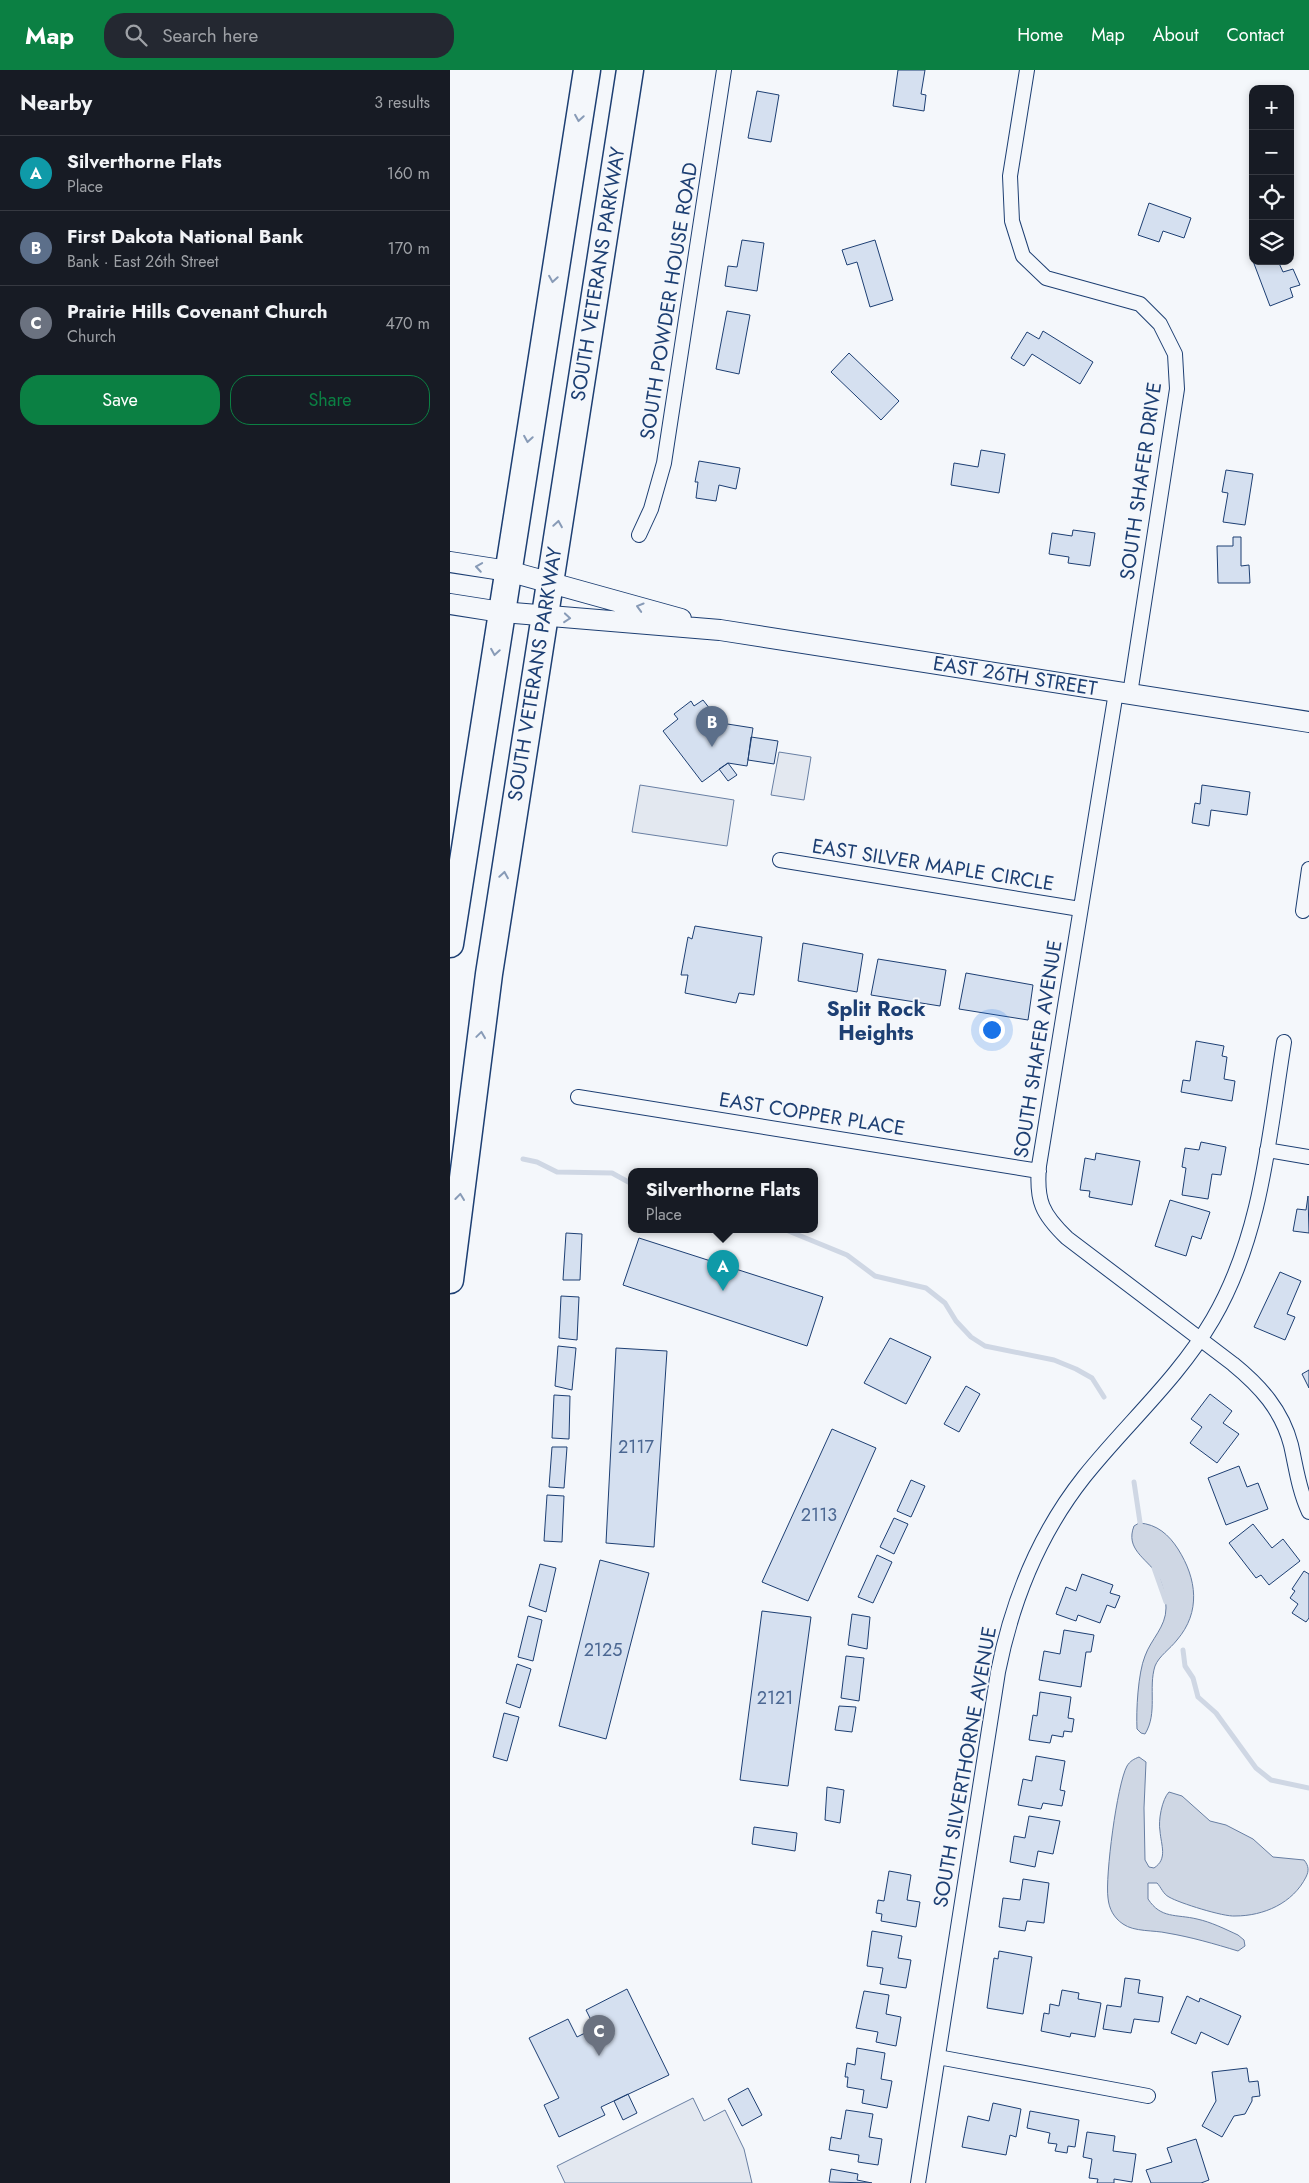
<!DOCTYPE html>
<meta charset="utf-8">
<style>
:root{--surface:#171b24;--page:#242831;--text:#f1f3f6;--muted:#9ea1a6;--line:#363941;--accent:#0b8043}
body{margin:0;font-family:Jost,sans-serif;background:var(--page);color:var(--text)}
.controls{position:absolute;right:15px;top:15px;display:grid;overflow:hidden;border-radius:10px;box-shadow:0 2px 8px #0003}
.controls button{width:45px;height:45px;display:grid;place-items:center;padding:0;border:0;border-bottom:1px solid var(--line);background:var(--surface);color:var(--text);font:25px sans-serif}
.you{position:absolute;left:541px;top:959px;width:18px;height:18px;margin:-12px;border:4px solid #fff;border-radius:50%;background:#1a73e8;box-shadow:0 0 0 8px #1a73e833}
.badge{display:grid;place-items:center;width:32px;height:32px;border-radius:50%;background:var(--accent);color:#fff;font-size:16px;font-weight:700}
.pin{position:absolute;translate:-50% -41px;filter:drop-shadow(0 1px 2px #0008)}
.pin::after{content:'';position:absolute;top:26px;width:18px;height:15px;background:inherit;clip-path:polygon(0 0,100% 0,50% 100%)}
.popup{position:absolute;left:178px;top:1098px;width:190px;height:65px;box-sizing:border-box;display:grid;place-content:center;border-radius:10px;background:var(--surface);filter:drop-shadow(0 1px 4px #0005);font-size:16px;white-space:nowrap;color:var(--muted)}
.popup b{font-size:19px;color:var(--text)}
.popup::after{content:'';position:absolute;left:50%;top:100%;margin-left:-10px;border:10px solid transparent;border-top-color:var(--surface)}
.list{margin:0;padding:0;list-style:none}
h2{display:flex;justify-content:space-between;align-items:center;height:65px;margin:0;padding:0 20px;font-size:21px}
h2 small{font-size:16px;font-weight:400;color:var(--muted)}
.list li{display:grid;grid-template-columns:32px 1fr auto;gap:15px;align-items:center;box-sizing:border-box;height:75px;padding:0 20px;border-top:1px solid var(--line)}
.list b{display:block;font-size:19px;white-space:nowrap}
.list p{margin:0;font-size:16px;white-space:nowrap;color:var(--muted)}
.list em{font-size:16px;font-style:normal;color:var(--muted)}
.actions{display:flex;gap:10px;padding:15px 20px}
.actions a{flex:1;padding:11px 0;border:1px solid var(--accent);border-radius:20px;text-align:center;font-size:18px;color:var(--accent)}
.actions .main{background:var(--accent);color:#fff}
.icon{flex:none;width:28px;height:28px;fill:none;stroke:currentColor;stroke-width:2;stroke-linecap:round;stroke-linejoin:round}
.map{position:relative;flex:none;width:859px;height:2113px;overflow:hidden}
header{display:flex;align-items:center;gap:30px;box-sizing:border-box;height:70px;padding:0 25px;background:var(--accent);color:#fff}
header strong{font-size:24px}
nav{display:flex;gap:28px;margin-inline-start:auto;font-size:18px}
.search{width:350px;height:45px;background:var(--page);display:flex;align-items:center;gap:12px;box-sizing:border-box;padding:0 18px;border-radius:20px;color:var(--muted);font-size:19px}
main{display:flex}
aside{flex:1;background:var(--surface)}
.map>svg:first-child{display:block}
.parking{fill:#e3e8f0;stroke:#687fa3}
.water{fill:#cfd7e4;stroke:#687fa3}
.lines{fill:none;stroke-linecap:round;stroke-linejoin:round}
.stream{stroke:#cfd7e4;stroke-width:5}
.building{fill:#d5e0f0;stroke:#1d3f73}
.street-casing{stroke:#1d3f73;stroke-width:16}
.secondary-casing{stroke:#1d3f73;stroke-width:22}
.highway-casing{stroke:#1d3f73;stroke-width:29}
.street{stroke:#f4f7fb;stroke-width:14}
.secondary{stroke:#f4f7fb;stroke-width:20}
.highway{stroke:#f4f7fb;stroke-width:26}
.oneway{stroke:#889bb7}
.labels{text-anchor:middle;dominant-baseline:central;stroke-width:4;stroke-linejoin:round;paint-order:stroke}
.number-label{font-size:18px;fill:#4b6792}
.street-label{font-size:20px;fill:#1d3f73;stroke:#f4f7fb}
.neighbourhood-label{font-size:21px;font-weight:bold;fill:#1d3f73;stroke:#f4f7fb}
</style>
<header>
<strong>Map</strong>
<div class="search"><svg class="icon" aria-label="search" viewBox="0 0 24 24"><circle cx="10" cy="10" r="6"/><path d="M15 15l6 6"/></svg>Search here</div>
<nav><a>Home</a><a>Map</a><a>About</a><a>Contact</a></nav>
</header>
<main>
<aside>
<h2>Nearby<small>3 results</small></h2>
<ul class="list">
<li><span class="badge" style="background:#0f9aa8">A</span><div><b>Silverthorne Flats</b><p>Place</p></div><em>160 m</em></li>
<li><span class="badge" style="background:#5c6f8a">B</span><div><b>First Dakota National Bank</b><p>Bank · East 26th Street</p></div><em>170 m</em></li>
<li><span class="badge" style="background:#6b7280">C</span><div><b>Prairie Hills Covenant Church</b><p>Church</p></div><em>470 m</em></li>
</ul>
<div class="actions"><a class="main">Save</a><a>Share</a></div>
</aside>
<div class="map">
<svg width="859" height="2113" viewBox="0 0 859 2113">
<rect width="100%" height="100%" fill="#f4f7fb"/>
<path class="parking" d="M329 682 361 687 354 730 321 725Z
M190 715 284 730 277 776 182 762Z
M243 2028 254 2051 275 2040 294 2079 302 2113H115L107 2096Z"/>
<path class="water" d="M689 1453C707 1454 719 1465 728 1479 747 1509 751 1542 727 1570 720 1579 709 1586 705 1596 698 1618 708 1643 695 1664L691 1663 687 1659C686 1641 688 1603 695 1586 701 1569 716 1557 716 1538 716 1528 712 1512 707 1504 696 1488 675 1479 684 1456Z
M689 1687 696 1692 694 1738 695 1790 699 1797 704 1798C718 1789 711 1775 710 1761 708 1751 712 1729 719 1722L732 1726 760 1751 776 1755 803 1769 823 1787 854 1790C859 1796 859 1801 856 1807 843 1833 814 1846 785 1846 774 1847 729 1833 719 1827 713 1824 711 1817 707 1813H698V1829C711 1849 726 1844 747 1849 761 1852 775 1859 788 1865L794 1870 795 1876 788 1881C765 1874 741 1867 717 1863 704 1860 684 1862 673 1854 664 1848 659 1839 658 1828 655 1807 667 1714 677 1696 680 1691 684 1689 689 1687Z"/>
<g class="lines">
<path class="stream" d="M73 1089 87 1092 107 1102 162 1103 182 1114
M336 1160 397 1185 425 1206 476 1218 495 1233 506 1251 521 1267 535 1276 604 1290 626 1299 642 1308 654 1327
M684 1412 691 1459
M704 1498 716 1532
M733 1580 735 1596 743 1608 748 1627 766 1643 806 1698 821 1710 859 1718"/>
</g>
<path class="building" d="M448 0H475L471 24 476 25 474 41 443 36Z
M307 21 329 25 321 72 298 68Z
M699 133 741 148 734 168 713 161 709 172 688 165Z
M292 170 314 173 307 221 275 216 278 196 287 197Z
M425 170 443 230 420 237 407 192 397 195 392 180Z
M803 191H828L833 202 843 199 850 215 840 218 843 227 820 236Z
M277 241 300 245 289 304 266 299Z
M593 261 643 292 630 314 582 284 574 296 561 288 577 262 589 269Z
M399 283 449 331 431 350 381 302Z
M531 380 555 384 549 423 501 415 504 393 528 397Z
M249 391 290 398 286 419 269 415 266 431 246 428 248 412H245Z
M776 400 803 404 795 455 773 452 778 423 772 422Z
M623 460 645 463 640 496 618 493 619 487 599 484 602 463 622 466Z
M783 467H791V496L799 495 800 513H768L767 476H783Z
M253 630 271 653 303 658 297 696 278 693 252 712 213 661 228 649 224 644 241 631 244 636Z
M301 667 328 671 324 694 298 690Z
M278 693 287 705 278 711 269 699Z
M752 715 800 722 797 745 761 740 759 756 742 753 745 733 750 734Z
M245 856 312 867 304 925 289 923 286 933 235 923 238 905H231L238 867 242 869Z
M353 873 413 884 407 922 348 911Z
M428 889 496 900 490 936 421 925Z
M516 903 583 915 578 950 509 939Z
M746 971 774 976 772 986 777 987 774 1009 785 1011 782 1031 731 1022 733 1010 740 1011Z
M751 1072 776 1077 771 1105 762 1104 758 1129 732 1125 736 1098 732 1097 735 1078 749 1080Z
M646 1083 690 1091 682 1135 639 1127 640 1121 630 1120 635 1088 645 1090Z
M858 1126 859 1163 843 1161 847 1139 856 1140Z
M720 1130 760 1142 751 1169 742 1166 736 1186 705 1176Z
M116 1163 132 1164 130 1210H113Z
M189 1168 373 1227 357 1276 173 1215Z
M830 1202 851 1211 837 1244 845 1247 835 1270 804 1257Z
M111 1226 129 1227 127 1270 109 1268Z
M440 1268 481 1287 456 1334 414 1313Z
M108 1276 126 1278 122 1320 105 1316Z
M166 1278 217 1281 204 1477 156 1473Z
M859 1300V1318L852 1304Z
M516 1316 530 1324 509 1362 494 1354Z
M760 1324 782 1341 773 1353 789 1364 767 1393 740 1373 752 1357 741 1349Z
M104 1325 120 1326 119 1369 102 1368Z
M382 1359 426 1378 358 1531 312 1512Z
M102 1377H117L114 1418 99 1417Z
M789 1396 797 1417 808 1413 818 1439 776 1455 758 1408Z
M461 1410 475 1416 461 1447 447 1441Z
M97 1425 114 1426 112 1472 94 1471Z
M444 1448 458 1454 444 1484 430 1477Z
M803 1454 822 1478 833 1469 850 1491 819 1515 811 1505 806 1508 779 1473Z
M427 1485 442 1492 423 1533 408 1527Z
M150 1490 199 1503 156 1669 109 1656Z
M90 1494 106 1498 96 1542 79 1536Z
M854 1501 859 1504V1548L856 1552 842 1543 848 1534 840 1528 845 1521 842 1519Z
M632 1504 663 1515 660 1523 670 1526 665 1538 657 1535 650 1553 628 1545 626 1551 606 1544 616 1517 626 1521Z
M312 1541 361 1547 338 1716 290 1710Z
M402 1544 420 1547 417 1579 398 1575Z
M78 1546 92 1550 83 1591 68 1587Z
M614 1560 644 1565 641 1582H636L631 1617 589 1610 594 1581 610 1584Z
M396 1586 414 1588 409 1631 391 1628Z
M67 1594 81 1599 70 1638 56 1633Z
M590 1622 621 1627 618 1648 624 1649 622 1662 614 1661 613 1667 602 1665 600 1673 579 1670 583 1645 587 1646Z
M389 1636 406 1637 402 1662 385 1660Z
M54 1643 69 1647 57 1691 43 1687Z
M586 1686 615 1691 610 1720 615 1721 612 1736 593 1733 591 1739 568 1735 573 1709 582 1711Z
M377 1717 394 1720 390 1753 375 1750Z
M579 1746 610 1751 603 1784 588 1781 585 1797 560 1792 564 1766 575 1768Z
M304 1757 347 1763 345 1781 302 1774Z
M439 1801 461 1805 457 1830 470 1832 466 1857 431 1851 432 1844 426 1843 428 1830 434 1831Z
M573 1809 599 1813 594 1853 577 1851 575 1861 549 1857 553 1828 570 1830Z
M422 1861 452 1866 448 1888 461 1890 456 1918 430 1914 433 1898 417 1896Z
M549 1881 582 1887 573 1944 537 1938 544 1888 548 1889Z
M675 1908 690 1910 688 1923 713 1927 709 1952 684 1949 681 1963 653 1959 657 1935 671 1937Z
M177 1919 219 2005 151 2037 155 2045 109 2067 94 2035 109 2028 79 1968 118 1949 127 1967 145 1958 136 1940Z
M612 1920 629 1923 628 1929 651 1933 645 1967 621 1963 620 1967 591 1961 594 1943 599 1944 600 1934 609 1936Z
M414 1921 439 1925 436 1944 451 1947 446 1976 426 1972 428 1962 406 1958Z
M737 1926 749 1932 750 1928 791 1946 778 1975 751 1962 746 1974 721 1963Z
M407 1978 435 1983 431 2009 442 2011 437 2038 412 2033 414 2020 397 2017 398 2007H395L397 1993 405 1995Z
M797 1998 799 2012 808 2011 810 2026 802 2027V2031L795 2044 784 2046 772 2067 752 2056 766 2031 762 2002Z
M298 2018 312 2045 292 2056 278 2029Z
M178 2024 187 2043 173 2050 164 2031Z
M543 2033 571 2039 566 2067 560 2065 556 2085 512 2077 518 2046 539 2051Z
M396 2040 423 2044 419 2067 432 2069 428 2095 408 2092 409 2085 379 2080 381 2067 391 2069Z
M580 2041 629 2050 625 2077 618 2076 617 2083 605 2081 607 2074 598 2073 600 2063 577 2058Z
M637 2062 665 2066 663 2081 686 2084 682 2112 664 2109V2113H647L648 2109 639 2108 642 2089 633 2087Z
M746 2069 759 2110 751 2113H701L696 2100 722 2092 717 2078Z
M381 2099 408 2104 407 2110 422 2113 379 2112Z"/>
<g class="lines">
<g class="street-casing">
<path id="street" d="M577 0 560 106 562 151 573 186 596 208 690 234 710 254 725 284 727 319 680 624
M189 465 201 439 214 393 274 0
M666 622 589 1096C586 1131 592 1144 617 1168L783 1294C810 1316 832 1340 841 1375 846 1397 849 1421 859 1442
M330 790 630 839
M853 841 859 799
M128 1027 589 1101
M817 1080 859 1087
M488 1987 698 2026
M468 2113 548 1602C562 1531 589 1464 634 1407 677 1353 728 1309 763 1249 812 1165 819 1065 834 972"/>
</g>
<g class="secondary-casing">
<path id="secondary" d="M0 492 58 501 231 549
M0 534 51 542 270 560 859 652"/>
</g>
<g class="highway-casing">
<path id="highway" d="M0 874 137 0
M0 1210 39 904 180 0"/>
</g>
<use href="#street" class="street"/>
<use href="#secondary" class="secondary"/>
<use href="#highway" class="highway"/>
</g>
<defs><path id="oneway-chevron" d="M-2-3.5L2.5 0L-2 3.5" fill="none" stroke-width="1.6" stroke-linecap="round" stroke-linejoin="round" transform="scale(1.25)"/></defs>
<g class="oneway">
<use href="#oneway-chevron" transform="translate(129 48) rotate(99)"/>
<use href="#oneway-chevron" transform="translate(103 209) rotate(99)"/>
<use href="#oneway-chevron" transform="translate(78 369) rotate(99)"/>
<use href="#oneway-chevron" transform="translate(108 454) rotate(-81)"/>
<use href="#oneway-chevron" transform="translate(29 497) rotate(-171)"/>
<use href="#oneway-chevron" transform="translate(190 537) rotate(-164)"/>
<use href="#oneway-chevron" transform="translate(117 548) rotate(5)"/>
<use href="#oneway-chevron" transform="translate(45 582) rotate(99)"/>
<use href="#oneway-chevron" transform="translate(54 805) rotate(-81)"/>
<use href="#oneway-chevron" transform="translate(31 965) rotate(-82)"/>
<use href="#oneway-chevron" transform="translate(10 1127) rotate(-83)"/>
</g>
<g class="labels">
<g class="number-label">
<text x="186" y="1377">2117</text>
<text x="369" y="1445">2113</text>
<text x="153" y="1580">2125</text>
<text x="325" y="1628">2121</text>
</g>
<g class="street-label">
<text transform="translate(148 204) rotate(-81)">SOUTH VETERANS PARKWAY</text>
<text transform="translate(219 231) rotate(-81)">SOUTH POWDER HOUSE ROAD</text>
<text transform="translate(691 411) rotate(-82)">SOUTH SHAFER DRIVE</text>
<text transform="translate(85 604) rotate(-81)">SOUTH VETERANS PARKWAY</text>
<text transform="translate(565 606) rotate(9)">EAST 26TH STREET</text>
<text transform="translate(483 795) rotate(9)">EAST SILVER MAPLE CIRCLE</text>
<text transform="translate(588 979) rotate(-81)">SOUTH SHAFER AVENUE</text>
<text transform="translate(362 1044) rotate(9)">EAST COPPER PLACE</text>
<text transform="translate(515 1697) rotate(-80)">SOUTH SILVERTHORNE AVENUE</text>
</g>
<g class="neighbourhood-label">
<text x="426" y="939">Split Rock<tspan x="426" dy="24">Heights</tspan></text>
</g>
</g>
</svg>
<div class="controls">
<button>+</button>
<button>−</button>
<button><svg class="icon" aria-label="locate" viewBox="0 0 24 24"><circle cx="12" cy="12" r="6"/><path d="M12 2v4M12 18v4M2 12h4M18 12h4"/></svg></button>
<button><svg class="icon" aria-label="layers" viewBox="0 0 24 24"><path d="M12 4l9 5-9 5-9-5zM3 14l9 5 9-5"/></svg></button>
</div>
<div class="you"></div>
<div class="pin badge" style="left:273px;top:1221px;background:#0f9aa8">A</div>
<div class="popup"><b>Silverthorne Flats</b>Place</div>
<div class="pin badge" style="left:262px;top:677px;background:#5c6f8a">B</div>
<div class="pin badge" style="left:149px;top:1986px;background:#6b7280">C</div>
</div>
</main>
